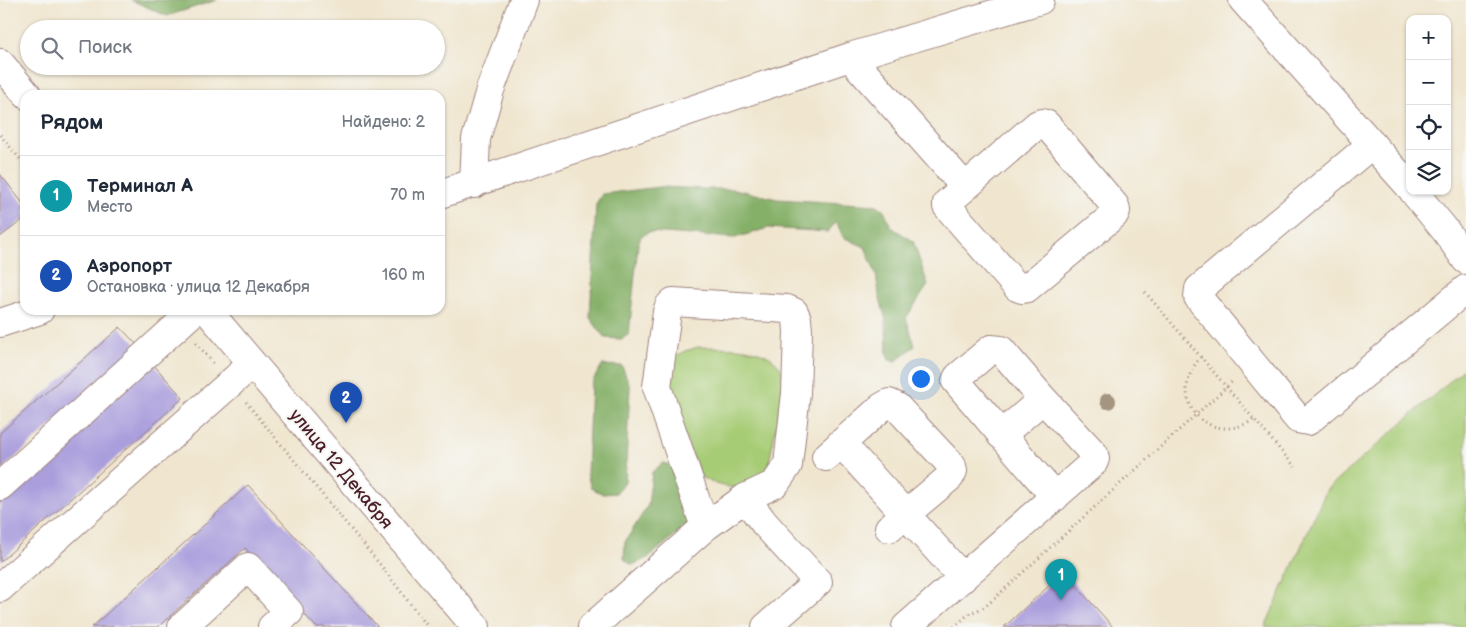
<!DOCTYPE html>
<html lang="ru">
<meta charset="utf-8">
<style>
:root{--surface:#fff;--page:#f6f6f7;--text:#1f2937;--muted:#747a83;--line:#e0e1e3;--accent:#111827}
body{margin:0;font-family:"Balsamiq Sans",sans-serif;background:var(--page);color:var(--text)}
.controls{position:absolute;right:15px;top:15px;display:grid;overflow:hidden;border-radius:10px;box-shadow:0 1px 4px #0004}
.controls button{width:45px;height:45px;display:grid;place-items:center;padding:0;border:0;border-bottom:1px solid var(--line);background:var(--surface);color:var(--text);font:25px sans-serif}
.you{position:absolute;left:920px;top:378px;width:18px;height:18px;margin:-12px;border:4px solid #fff;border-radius:50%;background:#1a73e8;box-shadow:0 0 0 8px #1a73e833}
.badge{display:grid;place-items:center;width:32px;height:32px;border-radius:50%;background:var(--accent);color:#fff;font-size:16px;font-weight:700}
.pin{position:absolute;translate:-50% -41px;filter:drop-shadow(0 1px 2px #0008)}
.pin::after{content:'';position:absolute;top:26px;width:18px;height:15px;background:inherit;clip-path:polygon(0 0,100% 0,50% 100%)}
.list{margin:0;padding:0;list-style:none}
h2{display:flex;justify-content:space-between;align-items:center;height:65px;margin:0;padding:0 20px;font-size:21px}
h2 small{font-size:16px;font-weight:400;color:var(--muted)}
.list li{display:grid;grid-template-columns:32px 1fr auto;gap:15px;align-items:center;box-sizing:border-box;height:80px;padding:0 20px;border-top:1px solid var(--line)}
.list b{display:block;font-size:19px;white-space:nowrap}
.list p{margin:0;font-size:16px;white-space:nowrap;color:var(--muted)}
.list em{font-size:16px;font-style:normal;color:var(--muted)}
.icon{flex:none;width:28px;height:28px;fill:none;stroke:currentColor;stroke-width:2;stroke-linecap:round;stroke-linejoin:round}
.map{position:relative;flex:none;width:1466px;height:627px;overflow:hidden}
.search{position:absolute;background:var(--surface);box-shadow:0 1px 4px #0004;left:20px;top:20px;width:425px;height:55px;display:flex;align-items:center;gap:12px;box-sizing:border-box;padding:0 18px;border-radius:28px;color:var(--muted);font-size:19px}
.panel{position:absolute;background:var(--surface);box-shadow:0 1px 4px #0004;left:20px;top:90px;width:425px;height:225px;border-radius:15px}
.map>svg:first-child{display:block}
.green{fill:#a7cc76;stroke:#787650}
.forest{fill:#85b067;stroke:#686849}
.building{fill:#aa9edd}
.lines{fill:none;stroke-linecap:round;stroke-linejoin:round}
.minor-casing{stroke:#9d827d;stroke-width:30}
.major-casing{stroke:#9d827d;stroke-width:30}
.path{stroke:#9d827d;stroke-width:3;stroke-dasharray:1 4;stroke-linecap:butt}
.minor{stroke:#fff;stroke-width:28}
.major{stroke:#fff;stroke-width:28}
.tree{fill:#a49581}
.labels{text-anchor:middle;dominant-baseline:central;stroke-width:4;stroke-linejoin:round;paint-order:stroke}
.street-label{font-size:18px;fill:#4a1f2b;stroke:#f6f6f2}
</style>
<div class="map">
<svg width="1466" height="627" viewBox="0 0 1466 627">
<rect width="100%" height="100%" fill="#f6f6f2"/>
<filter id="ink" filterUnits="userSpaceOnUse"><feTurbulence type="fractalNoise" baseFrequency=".02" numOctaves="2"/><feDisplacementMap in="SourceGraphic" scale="10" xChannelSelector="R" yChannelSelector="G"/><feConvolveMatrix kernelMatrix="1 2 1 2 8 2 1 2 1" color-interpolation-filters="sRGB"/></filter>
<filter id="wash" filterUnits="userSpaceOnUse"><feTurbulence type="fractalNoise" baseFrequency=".0096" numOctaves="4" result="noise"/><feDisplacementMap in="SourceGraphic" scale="20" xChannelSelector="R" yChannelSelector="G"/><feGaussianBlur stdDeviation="1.12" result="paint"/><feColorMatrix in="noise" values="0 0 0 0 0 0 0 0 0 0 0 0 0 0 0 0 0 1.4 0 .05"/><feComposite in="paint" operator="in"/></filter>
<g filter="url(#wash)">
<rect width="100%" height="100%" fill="#f0e6cf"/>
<path class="green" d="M698 347C722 348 770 343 782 371 784 374 783 379 784 383L767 475C759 479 749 485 740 487 728 489 711 483 701 477L666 389 674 358 685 351Z
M1466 367V627H1265L1327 489Z"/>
<path class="forest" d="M131 0H217L167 16Z
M660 187 705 189H734L777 199 877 205 884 210 891 227 913 241 928 285 906 318 915 346 896 361 889 360 887 355 886 320 879 295 876 274 865 247 843 237 836 221 828 232 768 228 735 238 649 232 641 236 638 244 629 334 622 339 605 338 590 318 596 204 602 194Z
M602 365 622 366 630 386 625 482 616 493 603 494 591 488 587 474 591 384Z
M663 463 673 466 689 523 648 558 632 565 624 559 625 542 648 505 652 472Z"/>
<g id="blocks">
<path class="building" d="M0 174 25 206V218L0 237Z
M120 327 139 347 0 471V433Z
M153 364 183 398 0 562V501Z
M248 485 378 627H316L245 548 158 627H92Z
M1064 572 1113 627H1004Z"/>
</g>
</g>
<g filter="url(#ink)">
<use href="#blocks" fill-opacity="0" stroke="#9d827d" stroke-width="1"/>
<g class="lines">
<g class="minor-casing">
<path id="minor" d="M1243 0 1410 187
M850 57 965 187
M1042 123 1046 124 1115 206 1116 211 1114 215 1027 288 1022 289 1017 287 947 206V203L1038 124Z
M1372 144 1199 289 1198 297 1298 419 1308 421 1466 289
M474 184 476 139 490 90 524 0
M1413 191 1445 230 1466 260
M440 194 850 57 1040 0
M0 323 40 310
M1001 435 1043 399
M841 443 963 578
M826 457 882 407 889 403 897 407 952 466 953 471 950 477 889 528
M0 486 195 310
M745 498 765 524 818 582 766 627
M0 588 252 364
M182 627 248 567 289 612 272 627
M592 627 705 527 745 498 775 484 788 465 796 393 798 331 797 319 794 312 787 309 673 302 669 306 667 312 657 387 705 527
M906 627 1093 463 1095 459 1094 454 1043 399 1001 350 991 349 958 377 956 381 1055 497"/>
</g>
<g class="major-casing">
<path id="major" d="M0 63 27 95
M207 310 476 627"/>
</g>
<path class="path" d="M0 135 25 165
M1145 292 1295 467
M196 343 215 365
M1201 357C1164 398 1207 449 1255 419
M246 402 382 567 428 627
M954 627 970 613 985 607 1234 380"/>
<use href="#minor" class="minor"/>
<use href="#major" class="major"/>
</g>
<circle class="tree" cx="1108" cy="401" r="8"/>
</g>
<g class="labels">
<g class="street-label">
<text transform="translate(341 469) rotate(50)">улица 12 Декабря</text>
</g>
</g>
</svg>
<div class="controls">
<button>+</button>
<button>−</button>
<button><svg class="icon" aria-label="locate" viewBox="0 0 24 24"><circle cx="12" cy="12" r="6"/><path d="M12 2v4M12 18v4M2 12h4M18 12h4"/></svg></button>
<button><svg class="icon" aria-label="layers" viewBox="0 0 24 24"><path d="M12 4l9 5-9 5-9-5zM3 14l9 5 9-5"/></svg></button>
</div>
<div class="you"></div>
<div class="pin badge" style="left:1061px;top:600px;background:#0f9aa8">1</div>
<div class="pin badge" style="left:346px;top:423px;background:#1a4fb4">2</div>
<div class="search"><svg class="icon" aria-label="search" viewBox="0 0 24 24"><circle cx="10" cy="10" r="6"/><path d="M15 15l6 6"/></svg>Поиск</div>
<section class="panel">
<h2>Рядом<small>Найдено: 2</small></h2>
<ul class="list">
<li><span class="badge" style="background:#0f9aa8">1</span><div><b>Терминал A</b><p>Место</p></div><em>70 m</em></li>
<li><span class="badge" style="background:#1a4fb4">2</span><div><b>Аэропорт</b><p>Остановка · улица 12 Декабря</p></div><em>160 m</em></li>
</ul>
</section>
</div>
